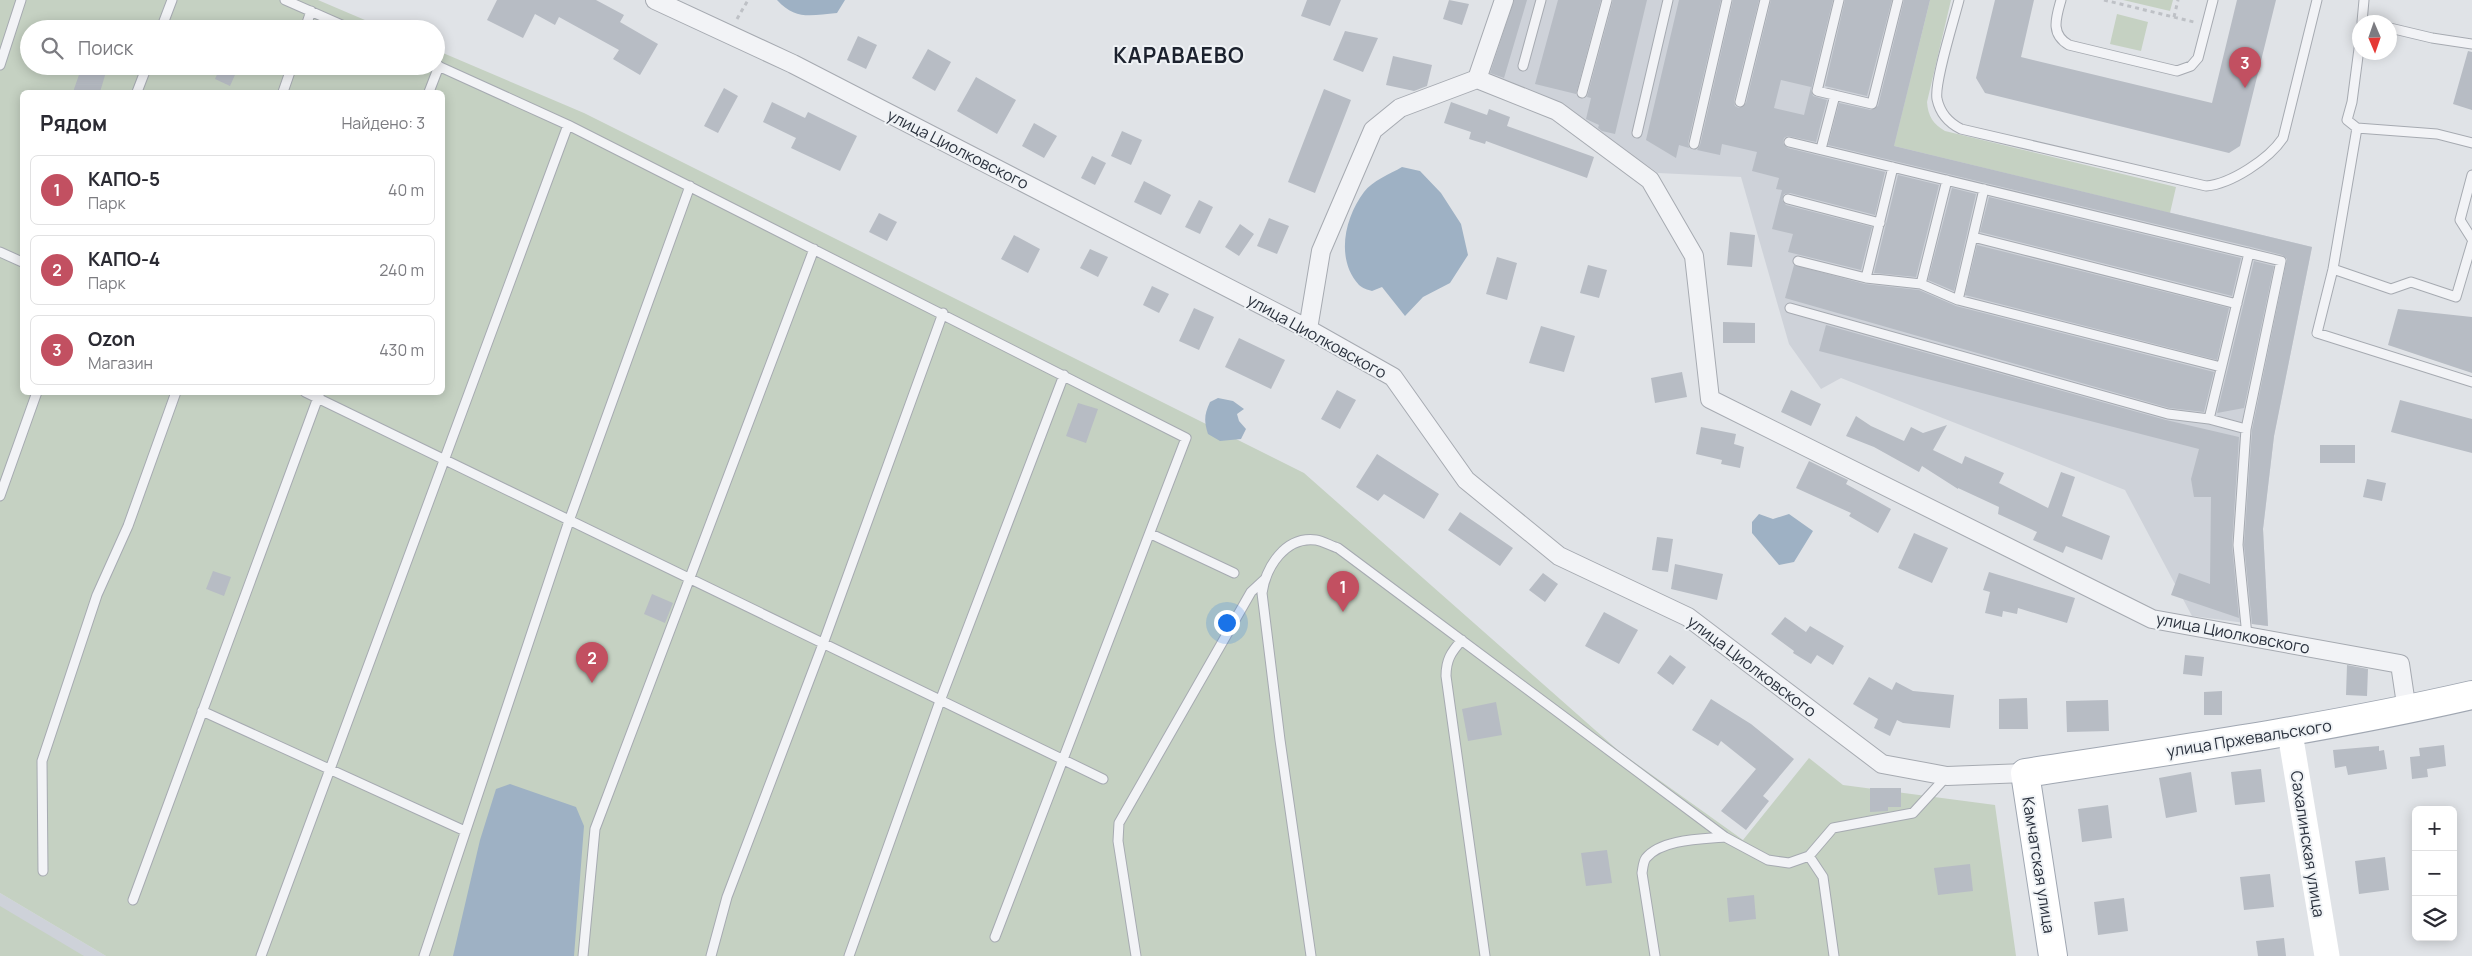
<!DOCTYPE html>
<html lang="ru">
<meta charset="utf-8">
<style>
:root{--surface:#fff;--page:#f2f2f3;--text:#2b2b33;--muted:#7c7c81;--line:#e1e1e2;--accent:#c25061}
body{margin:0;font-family:Manrope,sans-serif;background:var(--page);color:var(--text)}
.controls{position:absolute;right:15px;bottom:15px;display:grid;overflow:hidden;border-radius:8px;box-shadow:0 2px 12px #0003}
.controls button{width:45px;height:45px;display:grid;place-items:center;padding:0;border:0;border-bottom:1px solid var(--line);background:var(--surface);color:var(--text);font:25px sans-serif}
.compass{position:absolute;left:2352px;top:15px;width:45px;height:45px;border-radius:50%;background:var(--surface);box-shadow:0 2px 12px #0003;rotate:178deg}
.you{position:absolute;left:1226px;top:622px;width:18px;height:18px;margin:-12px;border:4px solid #fff;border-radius:50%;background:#1a73e8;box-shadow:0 0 0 8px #1a73e833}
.badge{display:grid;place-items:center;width:32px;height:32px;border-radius:50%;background:var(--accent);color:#fff;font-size:16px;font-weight:700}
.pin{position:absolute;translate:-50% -41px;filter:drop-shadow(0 1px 2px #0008)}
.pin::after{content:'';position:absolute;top:26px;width:18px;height:15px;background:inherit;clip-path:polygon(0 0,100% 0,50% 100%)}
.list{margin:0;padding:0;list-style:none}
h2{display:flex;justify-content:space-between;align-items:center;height:65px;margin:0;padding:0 20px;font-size:21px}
h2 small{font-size:16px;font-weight:400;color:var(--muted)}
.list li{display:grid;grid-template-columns:32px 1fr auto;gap:15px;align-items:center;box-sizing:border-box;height:70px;margin:0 10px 10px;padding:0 10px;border:1px solid var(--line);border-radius:8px}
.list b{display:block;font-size:19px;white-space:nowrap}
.list p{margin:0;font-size:16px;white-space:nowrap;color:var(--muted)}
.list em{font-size:16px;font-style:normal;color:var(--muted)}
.icon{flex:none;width:28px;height:28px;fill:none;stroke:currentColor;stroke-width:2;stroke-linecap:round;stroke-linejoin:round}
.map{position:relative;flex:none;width:2472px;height:956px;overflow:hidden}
.search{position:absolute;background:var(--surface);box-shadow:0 2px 12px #0003;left:20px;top:20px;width:425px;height:55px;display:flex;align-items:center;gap:12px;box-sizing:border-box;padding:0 18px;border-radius:28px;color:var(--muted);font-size:19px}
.panel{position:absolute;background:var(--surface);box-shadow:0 2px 12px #0003;left:20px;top:90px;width:425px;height:305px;border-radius:8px}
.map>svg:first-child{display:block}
.built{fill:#ced2d9}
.green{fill:#c5d1c2;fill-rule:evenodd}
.water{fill:#9eb1c4}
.building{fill:#b7bcc4;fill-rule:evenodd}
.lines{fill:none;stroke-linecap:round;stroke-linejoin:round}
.service-casing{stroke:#a6aab1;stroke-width:11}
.minor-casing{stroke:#a6aab1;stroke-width:20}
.primary-casing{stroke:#a0a7b2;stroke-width:30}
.path{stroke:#bec1c6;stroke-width:3;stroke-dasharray:4 4;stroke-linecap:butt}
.service{stroke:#f2f3f6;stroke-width:9}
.minor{stroke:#f2f3f6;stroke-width:18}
.secondary{stroke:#fff;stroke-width:25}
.primary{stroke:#fff;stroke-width:28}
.labels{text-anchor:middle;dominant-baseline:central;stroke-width:4;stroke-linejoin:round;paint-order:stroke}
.street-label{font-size:16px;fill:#2a313d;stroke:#eff2f5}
.district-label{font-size:21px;font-weight:bold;letter-spacing:1px;fill:#1c222e;stroke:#eff2f5}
</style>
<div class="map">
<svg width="2472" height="956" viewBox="0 0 2472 956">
<rect width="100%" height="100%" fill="#e0e3e7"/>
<path class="built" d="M1508 0H1930L1895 146 2312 247 2274 436 2263 529 2268 626 2192 616 2125 490 1841 378 1821 389 1789 344 1741 177 1658 173 1558 104 1486 79Z
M0 893 106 956H0Z"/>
<path class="green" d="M0 0H318L386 29H29V66H436V50L584 113 1304 473 1620 752 1743 840 1809 758 1843 785 1995 805 2016 956H106L0 893ZM22 92H442V392H22Z
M1930 0H1951L1927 102C1928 116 1933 124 1945 131L2176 187 2170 213 1894 146Z
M2123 0H2173L2170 11Z
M2117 14 2148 22 2141 51 2110 44Z
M0 906 84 956H0Z"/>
<path class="water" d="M777 0H845L837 13C812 15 796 21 777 0Z
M1402 167 1420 171 1441 193 1461 224 1468 255 1450 283 1423 297 1405 316 1382 287 1372 291C1368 290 1362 288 1359 285 1335 259 1345 217 1364 192 1372 181 1390 174 1402 167Z
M1218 398 1233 401 1244 409 1237 414 1239 421 1246 429 1241 439 1220 441 1208 434C1204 421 1204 415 1210 402Z
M1759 514 1773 519 1789 514 1813 531 1794 562 1779 565 1752 533V522Z
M510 784 576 807 584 826 574 956H453L480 840 496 789Z"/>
<path class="building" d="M497 0H596L624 15 620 22 658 44 640 75 613 59 619 50 559 17 555 25 535 14 523 38 487 20Z
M1307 0H1341L1330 26 1301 16Z
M1449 0 1469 4 1462 25 1443 19Z
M1514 0H1527L1504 78 1490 73Z
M1558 0H1601L1576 94 1535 84Z
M1613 0H1647L1615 134 1602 131 1598 128 1599 125 1586 119 1591 98 1587 97Z
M1679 0H1721L1688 143 1689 148 1679 145 1676 158 1646 140Z
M1733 0H1759L1734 101 1735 106 1739 108 1746 103 1771 0H1833L1811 90 1813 96 1827 100 1816 142 1788 136 1784 138 1783 143 1788 148 1885 172 1875 215 1790 193 1784 194 1782 200 1786 205 1872 227 1861 270 1788 252 1793 234 1772 229 1782 190 1776 189 1779 178 1752 171 1757 152 1722 144 1720 155 1697 150 1700 145ZM1781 80 1811 87 1804 115 1774 108Z
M1845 0H1892L1867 96 1825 86Z
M1904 0H1930L1894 146 2312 247 2274 436 2263 529 2268 626 2252 624 2244 545 2252 430 2287 259 2282 255 2251 247 1828 145 1839 103 1871 110 1878 106Z
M1995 0H2034L2021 57 2212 103 2237 0H2276L2240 146 2229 153 1985 93 1976 78Z
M1345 31 1378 38 1363 72 1333 60Z
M858 36 877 45 866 69 847 60Z
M928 49 951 62 935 91 912 78Z
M2468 51 2472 52V110L2453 104Z
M1393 56 1432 65 1427 86 1414 91 1386 85Z
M82 66 106 72 100 92H73Z
M221 66H239L230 86 215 79Z
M976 77 1016 100 997 134 957 111Z
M724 88 738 96 718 133 704 126Z
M1324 89 1351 100 1315 193 1288 182Z
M772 102 805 118 808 112 857 136 840 171 791 148 796 138 763 122Z
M1451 102 1487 115 1489 109 1510 117 1507 126 1594 157 1587 178 1486 141 1485 144 1469 139 1471 132 1444 123Z
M1034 123 1057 136 1044 158 1022 146Z
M1122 131 1142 140 1131 165 1111 156Z
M1092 156 1106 163 1095 185 1081 178Z
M1898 175 1939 185 1916 277 1874 273Z
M1144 181 1171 195 1161 215 1134 202Z
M1952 188 1976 194 1954 291 1928 280Z
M1989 197 2241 258 2232 296 1980 232Z
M1199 200 1213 207 1200 234 1185 227Z
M879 213 897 222 887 241 869 232Z
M1269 218 1289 226 1277 254 1257 246Z
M1240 224 1254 234 1239 256 1225 247Z
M1730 232 1755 235 1752 267 1727 265Z
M1014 235 1040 249 1028 273 1001 259Z
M1977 245 2229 308 2217 360 1965 295Z
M1090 249 1108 257 1098 277 1080 268Z
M1497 257 1517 263 1507 300 1486 294Z
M2254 261 2274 266 2244 408 2217 413Z
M1588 265 1607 270 1599 298 1580 293Z
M1794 265 1865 284 1919 290 1956 306 2214 372 2204 412 2169 408 1785 298Z
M1152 286 1169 294 1159 313 1143 305Z
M1194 308 1214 317 1199 350 1179 341Z
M2398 309 2472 317V373L2388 345Z
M1723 322 1755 323V343H1723Z
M1826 325 2166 420 2239 437 2232 545 2239 618 2171 595 2179 573 2210 584 2211 497H2194L2191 479 2199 449 1819 351Z
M1541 326 1575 336 1564 372 1529 363Z
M1239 338 1285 360 1271 389 1225 367Z
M1682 372 1687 397 1655 403 1651 378Z
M1337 390 1356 400 1340 429 1321 419Z
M1791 390 1821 404 1811 426 1781 412Z
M2400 400 2472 419V453L2391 432Z
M1078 403 1098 409 1086 443 1066 436Z
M1856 416 1871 426 1904 441 1911 427 1923 433 1947 425 1933 450 1962 464 1965 456 2004 473 1999 483 2048 508 2061 472 2075 477 2062 516 2110 536 2102 560 2066 546 2063 553 2033 540 2037 532 1998 514 1999 507 1958 488V489L1922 466 1919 472 1874 447 1846 436Z
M1701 427 1736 434 1734 444 1744 447 1740 468 1721 464 1722 460 1696 454Z
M2320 445H2355V463H2320Z
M1377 454 1439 494 1424 519 1384 494 1378 501 1356 487Z
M1809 461 1848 480 1846 484 1891 509 1878 533 1849 516 1851 513 1796 488Z
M2367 479 2386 483 2382 501 2363 497Z
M1460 512 1513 548 1500 566 1448 530Z
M1914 533 1948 548 1932 583 1898 568Z
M1657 537 1673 539 1668 572 1652 570Z
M1675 564 1723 574 1717 600 1671 589Z
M213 571 231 577 224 596 206 589Z
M1989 572 2075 598 2067 623 2018 608 2017 614 2003 611 2002 617 1985 613 1990 592 1983 590Z
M1543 573 1558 584 1545 602 1529 590Z
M652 594 673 603 665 623 644 614Z
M1604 612 1638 630 1619 664 1585 646Z
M1785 617 1806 632 1810 626 1844 646 1833 665 1817 655 1811 664 1793 653 1794 651 1771 634Z
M1670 655 1686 667 1673 685 1657 673Z
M2185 655 2204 657 2202 676 2183 674Z
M2347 665 2368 669 2367 696 2346 695Z
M1869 677 1892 690 1896 682 1913 691 1954 695 1950 728 1903 723 1897 720 1890 736 1874 728 1878 719 1853 704Z
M2222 691V715H2204V692Z
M2027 698 2028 729H1999V699Z
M1711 699 1751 724 1794 759 1763 796 1769 801 1746 830 1721 811 1756 769 1721 741 1718 746 1692 730Z
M2108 700 2109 731 2067 732 2066 701Z
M1496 702 1502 735 1468 741 1462 709Z
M2444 745 2446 766 2427 769 2428 777 2412 779 2410 757 2420 756 2419 748Z
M2379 746V751L2384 750 2387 769 2348 775 2346 766 2335 768 2333 750Z
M2261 769 2265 802 2235 805 2231 772Z
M2191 772 2197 812 2166 818 2159 778Z
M1870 788H1901V807H1888V811L1870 812Z
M2108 805 2112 838 2082 842 2078 809Z
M1607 850 1612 883 1586 886 1581 853Z
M2385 857 2389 890 2359 894 2355 861Z
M1970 864 1973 891 1938 895 1934 868Z
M2270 874 2274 907 2244 910 2240 877Z
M1754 895 1756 919 1729 922 1727 898Z
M2124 898 2128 931 2098 935 2094 902Z
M2284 938 2286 956H2258L2256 941Z"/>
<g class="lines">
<g class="service-casing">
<path id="service" d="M285 0 351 29
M1839 0 1817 91 1872 104 1898 0
M1959 0C1954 20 1934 82 1937 99 1940 113 1949 123 1961 129L2206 186C2231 184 2269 159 2283 138L2317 0
M2061 0C2056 18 2050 34 2069 45L2177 71 2191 66 2198 58 2213 0
M2362 22 2364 0
M2390 28 2432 38 2472 44
M161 29 172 0
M305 29 311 11
M0 65 21 0
M436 65 568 125 1186 438 995 937
M1523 66 1541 0
M137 92 147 66
M283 92 292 66
M429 92 439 66
M1582 93 1607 0
M1740 102 1765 0
M2357 128 2347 120 2352 102 2360 41
M1637 133 1668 0
M1789 142 2281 261 2246 429 2238 545 2247 636
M2472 143 2437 134 2357 128 2333 269 2317 333 2472 382
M1694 144 1727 0
M1821 149 1835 95
M2472 175 2460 220 2472 239
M1788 199 1880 223
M1973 237 2237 304
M0 252 22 262
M1798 261 1866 278 1921 284 1958 300 2221 367
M2333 269 2391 289 2411 282 2456 297 2472 243
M1866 278 1893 167
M1921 284 1947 180
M1958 300 1984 189
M1790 308 2168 414 2209 419 2246 429
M305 392 1103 779
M2209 419 2249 253
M0 496 37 392
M1151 534 1234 573
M1462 640C1451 652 1446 660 1446 676L1485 956
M202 711 465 831
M1809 856 1823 877 1834 956
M43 871 42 761 97 595 128 526 176 392
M133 900 320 392
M261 956 568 125
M424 956 569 521 690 186
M583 956 595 829 814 249
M711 956 727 897 823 644 943 313
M849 956 940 701 1064 375
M1136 956 1118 841 1119 823 1251 592 1265 579
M1311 956 1280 740 1262 593C1266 567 1285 536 1316 540 1323 541 1331 546 1338 548L1725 837 1768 860 1789 863 1809 856 1833 828 1913 813 1947 776
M1655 956 1642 873C1643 868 1643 862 1646 858 1661 839 1702 839 1725 837"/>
</g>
<g class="minor-casing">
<path id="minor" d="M655 0 793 64 1308 329 1393 377 1466 480 1559 556 1688 617 1882 764 1947 776 2025 773
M1504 0 1477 79 1557 111 1650 180 1694 256 1710 399 2152 619 2400 664 2407 711
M1308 329 1321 251 1373 130 1400 108 1477 79"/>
</g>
<g class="primary-casing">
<path id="primary" d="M2053 956 2025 773C2175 750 2324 729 2472 695"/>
</g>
<path class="path" d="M2104 0 2194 22
M2174 17 2178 0
M737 19 748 0"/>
<use href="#service" class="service"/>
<use href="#minor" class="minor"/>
<path class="secondary" d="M2290 733 2327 956"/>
<use href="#primary" class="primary"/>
</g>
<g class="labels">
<g class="street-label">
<text transform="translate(958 149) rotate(27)">улица Циолковского</text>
<text transform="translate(1317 336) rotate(29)">улица Циолковского</text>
<text transform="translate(2233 633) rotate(11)">улица Циолковского</text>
<text transform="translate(1752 666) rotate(37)">улица Циолковского</text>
<text transform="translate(2249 738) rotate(-9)">улица Пржевальского</text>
<text transform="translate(2308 844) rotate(81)">Сахалинская улица</text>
<text transform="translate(2039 865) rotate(81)">Камчатская улица</text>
</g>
<g class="district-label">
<text x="1179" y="55">КАРАВАЕВО</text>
</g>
</g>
</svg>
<div class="controls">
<button>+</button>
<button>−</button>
<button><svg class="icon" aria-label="layers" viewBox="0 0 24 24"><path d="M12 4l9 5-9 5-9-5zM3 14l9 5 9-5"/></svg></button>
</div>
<svg class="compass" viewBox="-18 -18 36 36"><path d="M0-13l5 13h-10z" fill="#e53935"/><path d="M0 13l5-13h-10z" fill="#7c7c81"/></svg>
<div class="you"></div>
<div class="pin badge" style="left:1343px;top:612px">1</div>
<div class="pin badge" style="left:592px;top:683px">2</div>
<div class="pin badge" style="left:2245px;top:88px">3</div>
<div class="search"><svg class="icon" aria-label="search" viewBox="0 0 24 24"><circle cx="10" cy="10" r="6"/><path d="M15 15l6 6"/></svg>Поиск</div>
<section class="panel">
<h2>Рядом<small>Найдено: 3</small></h2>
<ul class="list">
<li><span class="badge">1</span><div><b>КАПО-5</b><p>Парк</p></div><em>40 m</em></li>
<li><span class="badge">2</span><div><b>КАПО-4</b><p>Парк</p></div><em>240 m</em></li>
<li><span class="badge">3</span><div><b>Ozon</b><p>Магазин</p></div><em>430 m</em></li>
</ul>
</section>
</div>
